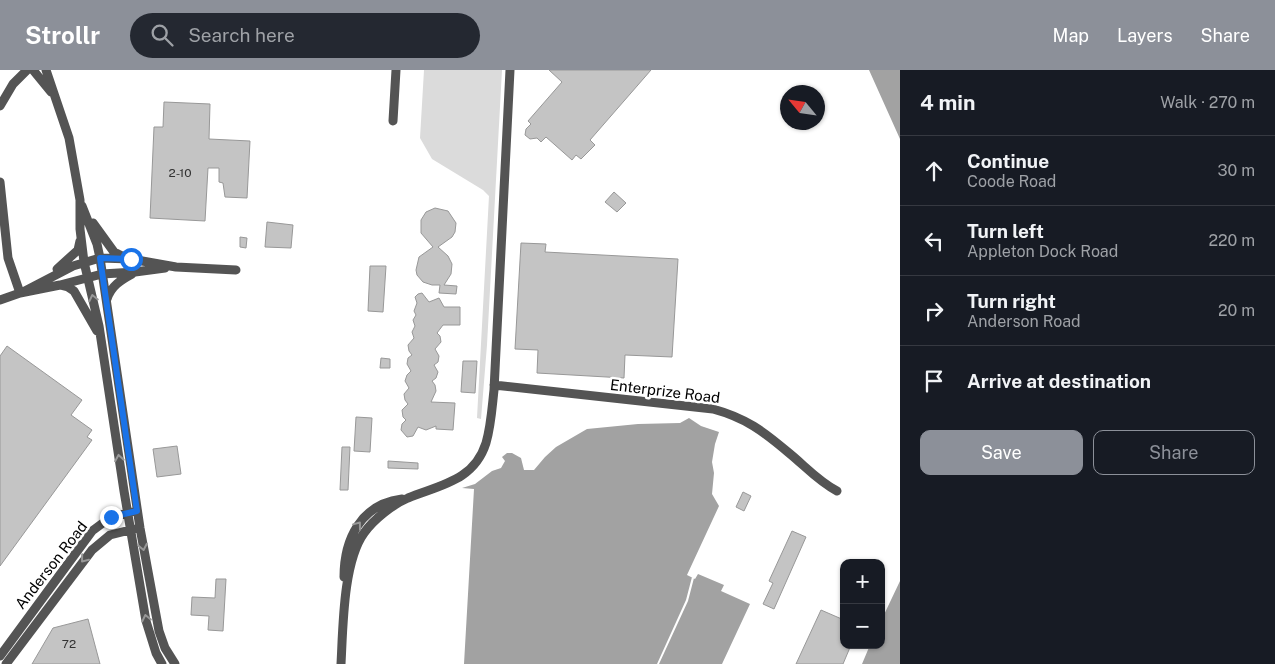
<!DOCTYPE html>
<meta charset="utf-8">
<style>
:root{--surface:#171b24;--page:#242831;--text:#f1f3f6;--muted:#9ea1a6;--line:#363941;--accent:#8c9099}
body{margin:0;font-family:"Public Sans",sans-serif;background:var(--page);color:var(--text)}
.controls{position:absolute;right:15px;bottom:15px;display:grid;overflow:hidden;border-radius:10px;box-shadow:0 1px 4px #0004}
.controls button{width:45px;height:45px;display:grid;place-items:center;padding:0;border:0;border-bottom:1px solid var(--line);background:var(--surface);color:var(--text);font:25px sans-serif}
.compass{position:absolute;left:780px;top:15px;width:45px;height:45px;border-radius:50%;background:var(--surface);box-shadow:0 1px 4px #0004;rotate:299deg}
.stop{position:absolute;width:15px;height:15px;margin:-11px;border:4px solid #1a73e8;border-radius:50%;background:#fff}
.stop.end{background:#1a73e8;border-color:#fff;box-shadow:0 1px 5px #0008}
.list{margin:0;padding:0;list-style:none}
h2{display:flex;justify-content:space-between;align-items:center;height:65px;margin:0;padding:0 20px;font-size:21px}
h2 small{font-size:16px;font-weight:400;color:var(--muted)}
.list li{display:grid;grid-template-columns:32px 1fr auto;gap:15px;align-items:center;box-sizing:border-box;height:70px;padding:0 20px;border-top:1px solid var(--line)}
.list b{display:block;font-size:19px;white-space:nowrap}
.list p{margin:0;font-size:16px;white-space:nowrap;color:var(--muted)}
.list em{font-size:16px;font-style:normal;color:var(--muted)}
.actions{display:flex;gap:10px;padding:15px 20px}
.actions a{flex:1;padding:11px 0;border:1px solid var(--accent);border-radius:10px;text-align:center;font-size:18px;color:var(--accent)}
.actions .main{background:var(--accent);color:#fff}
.icon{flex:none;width:28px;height:28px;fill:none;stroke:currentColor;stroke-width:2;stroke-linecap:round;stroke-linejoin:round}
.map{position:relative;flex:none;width:900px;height:594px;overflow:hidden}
header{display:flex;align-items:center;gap:30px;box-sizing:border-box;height:70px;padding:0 25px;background:var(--accent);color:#fff}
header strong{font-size:24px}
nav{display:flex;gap:28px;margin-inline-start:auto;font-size:18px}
.search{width:350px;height:45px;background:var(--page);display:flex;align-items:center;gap:12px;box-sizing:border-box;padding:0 18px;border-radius:28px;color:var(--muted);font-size:19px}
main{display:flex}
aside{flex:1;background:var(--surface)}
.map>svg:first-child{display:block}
.green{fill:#dbdbdb}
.water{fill:#a2a2a2}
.pier{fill:#fff}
.building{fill:#c4c4c4;stroke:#989898}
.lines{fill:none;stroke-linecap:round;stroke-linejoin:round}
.minor{stroke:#545454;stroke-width:9}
.oneway{stroke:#989898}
.route{stroke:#1a73e8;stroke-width:6}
.labels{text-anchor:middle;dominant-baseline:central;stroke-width:5;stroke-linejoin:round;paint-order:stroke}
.number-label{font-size:12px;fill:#313131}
.street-label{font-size:15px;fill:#000;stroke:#fff}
</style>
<header>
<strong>Strollr</strong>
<div class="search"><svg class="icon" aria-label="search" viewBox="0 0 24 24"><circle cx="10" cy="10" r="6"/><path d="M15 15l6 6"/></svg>Search here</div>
<nav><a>Map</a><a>Layers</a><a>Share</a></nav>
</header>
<main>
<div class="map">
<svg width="900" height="594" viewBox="0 0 900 594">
<rect width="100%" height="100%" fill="#fff"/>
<path class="green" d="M424 0H502L487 275 481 349 477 348 489 126 483 120 432 89 420 68Z"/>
<path class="water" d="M869 0H900V69Z
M689 348 701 356 719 362 715 374 712 392 714 403 712 424 719 436 687 505 695 509 698 504 724 515 721 521 750 534 722 594H464L474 419 462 418 475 414 492 401 501 398 505 391 502 387 507 383H512L521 388 524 400H534L545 387 556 377 587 359 638 354 680 353Z
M900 511V594H862L870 575H881V551Z"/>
<path class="pier" d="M692 507 694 508 688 531 659 594H657L686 530Z"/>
<path class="building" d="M549 0H651L590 70 595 75 581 89 576 85 572 90 546 67 541 72 537 68 530 69 525 65 526 59 531 54 528 51 562 12Z
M164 32 210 34 209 69 250 71 247 128 225 127 223 113 219 112V98H208L205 151 150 148 154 57H163Z
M614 122 626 133 617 142 605 132Z
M435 138 448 141 456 153 455 162 452 167 438 177 448 186 452 194 451 204 444 215 457 216 456 224 439 223 440 215H432L423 212 417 205 416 200 419 187 433 177 421 163V150L426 142Z
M267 152 293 155 291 178 265 177Z
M240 167 247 168 246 178 240 177Z
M521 173 546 174 545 182 678 189 672 287 625 285 624 308 537 303 538 280 515 279Z
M370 196H386L383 242 368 241Z
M422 223 429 232 439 228 444 237H460V255H443L437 263 440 266 441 272 435 279 439 286 438 292 434 295 438 302 436 308 432 311 435 315 436 321 431 332 455 333 453 360 436 359V356L426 360 418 357 413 366 407 367 401 360 402 354 406 350 403 347 402 340 408 334 405 330 404 324 409 318 405 311 407 305 411 301 407 294 408 288 412 285 409 281 408 275 414 268 412 262 415 256 413 250 416 245 414 241 417 233 415 227 418 224Z
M7 276 82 330 71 345 92 360 87 367 92 370 0 496V286Z
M381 288 390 289V298H380Z
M463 291H477L475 323 461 322Z
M356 347 372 348 370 382 354 381Z
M177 376 181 404 157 407 153 379Z
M342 377H350L348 420H340Z
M388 391 418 393V399L388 398Z
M743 422 751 426 744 441 736 437Z
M792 461 806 467 774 539 763 534 773 513 769 511Z
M216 509H226L223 561 208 560 209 546 191 545 192 527 215 528Z
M821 540 844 550V575H851L843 594H796Z
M88 549 100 594H32L53 558Z"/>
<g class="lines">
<path class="minor" d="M33 0 51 22
M46 0 69 68 80 130V159L84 192 99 256 124 421 146 551 156 583 162 594
M0 36 13 14 27 0
M393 51 396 0
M0 112 8 188 20 223
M82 136 97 174 100 188 140 458 159 561 165 578 175 594
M93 153 114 182 124 187
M57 199 78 180 80 171
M60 215 68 217 74 221 97 261
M23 222 73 196 100 188 131 189 176 197 236 200
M107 229C111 216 121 210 132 204
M0 230 20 223 60 215 102 204 135 202 165 198
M494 315 713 339C746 348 763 361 789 383 805 396 818 411 837 421
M344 507C344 469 361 434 402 429
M0 586 92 461 111 447 131 442
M6 594 92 480 110 465 134 459
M341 594C343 558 343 492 364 463 374 449 392 435 408 428 440 415 474 411 486 373 491 356 492 338 494 320L510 0"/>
</g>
<defs><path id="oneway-chevron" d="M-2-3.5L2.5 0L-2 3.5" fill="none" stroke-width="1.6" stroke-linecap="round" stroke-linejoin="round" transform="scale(1.25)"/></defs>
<g class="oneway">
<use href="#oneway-chevron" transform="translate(93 228) rotate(-103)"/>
<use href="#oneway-chevron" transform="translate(119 388) rotate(-99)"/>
<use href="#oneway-chevron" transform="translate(358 455) rotate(-53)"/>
<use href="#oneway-chevron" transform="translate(143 477) rotate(79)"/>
<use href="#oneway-chevron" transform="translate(84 489) rotate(129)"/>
<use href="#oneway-chevron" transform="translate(146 548) rotate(-102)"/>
</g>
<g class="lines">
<path class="route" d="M111 447 137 441 100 188 131 189"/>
</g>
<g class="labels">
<g class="number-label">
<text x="180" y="103">2-10</text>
<text x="69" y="574">72</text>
</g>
<g class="street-label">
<text transform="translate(665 321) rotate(7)">Enterprize Road</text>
<text transform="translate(51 495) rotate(-52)">Anderson Road</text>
</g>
</g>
</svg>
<div class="controls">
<button>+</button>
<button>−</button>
</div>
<svg class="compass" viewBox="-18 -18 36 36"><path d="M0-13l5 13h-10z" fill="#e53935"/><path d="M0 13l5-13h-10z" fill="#9ea1a6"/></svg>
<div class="stop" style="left:131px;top:189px"></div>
<div class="stop end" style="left:111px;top:447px"></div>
</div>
<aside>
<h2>4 min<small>Walk · 270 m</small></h2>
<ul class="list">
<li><svg class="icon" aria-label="ahead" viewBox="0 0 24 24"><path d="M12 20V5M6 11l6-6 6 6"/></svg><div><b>Continue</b><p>Coode Road</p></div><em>30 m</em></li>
<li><svg class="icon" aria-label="left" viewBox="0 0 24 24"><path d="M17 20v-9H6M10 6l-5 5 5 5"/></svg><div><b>Turn left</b><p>Appleton Dock Road</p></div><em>220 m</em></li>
<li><svg class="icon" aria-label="right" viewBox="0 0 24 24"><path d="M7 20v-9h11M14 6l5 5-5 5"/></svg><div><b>Turn right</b><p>Anderson Road</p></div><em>20 m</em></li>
<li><svg class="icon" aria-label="arrive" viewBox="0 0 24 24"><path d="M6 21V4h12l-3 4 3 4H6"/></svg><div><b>Arrive at destination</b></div></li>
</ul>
<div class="actions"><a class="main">Save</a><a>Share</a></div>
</aside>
</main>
